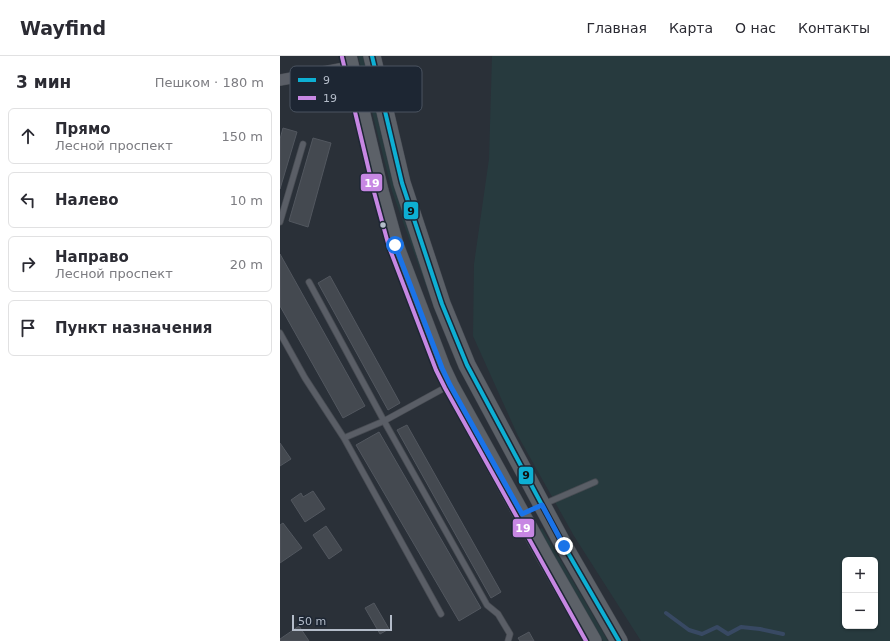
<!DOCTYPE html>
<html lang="ru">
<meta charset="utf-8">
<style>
:root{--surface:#fff;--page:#f2f2f3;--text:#2b2b33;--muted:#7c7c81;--line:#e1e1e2}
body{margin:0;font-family:"DejaVu Sans",sans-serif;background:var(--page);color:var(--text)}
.controls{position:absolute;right:12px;bottom:12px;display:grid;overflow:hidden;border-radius:6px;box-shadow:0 1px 3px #0004}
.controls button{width:36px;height:36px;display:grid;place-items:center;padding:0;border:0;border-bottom:1px solid var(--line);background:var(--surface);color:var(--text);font:20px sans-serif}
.scale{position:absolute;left:12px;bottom:10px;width:100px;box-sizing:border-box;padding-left:4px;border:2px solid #b4bcc9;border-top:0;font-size:11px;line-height:14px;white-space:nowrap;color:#b4bcc9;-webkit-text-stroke:3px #1d2633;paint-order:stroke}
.stop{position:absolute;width:12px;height:12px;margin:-9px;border:3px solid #1a73e8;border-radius:50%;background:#fff}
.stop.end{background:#1a73e8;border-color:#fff;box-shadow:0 1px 4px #0008}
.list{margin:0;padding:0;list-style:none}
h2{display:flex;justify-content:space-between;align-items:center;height:52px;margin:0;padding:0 16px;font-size:17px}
h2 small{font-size:13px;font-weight:400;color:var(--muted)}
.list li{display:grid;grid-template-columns:26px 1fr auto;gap:12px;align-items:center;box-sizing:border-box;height:56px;margin:0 8px 8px;padding:0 8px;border:1px solid var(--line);border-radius:6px}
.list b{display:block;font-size:15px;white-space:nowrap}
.list p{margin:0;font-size:13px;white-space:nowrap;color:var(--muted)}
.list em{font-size:13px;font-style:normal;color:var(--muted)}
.icon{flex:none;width:22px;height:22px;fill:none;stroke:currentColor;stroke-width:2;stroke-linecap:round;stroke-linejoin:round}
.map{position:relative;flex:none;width:610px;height:585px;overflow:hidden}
header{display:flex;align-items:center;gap:24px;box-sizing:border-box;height:56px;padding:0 20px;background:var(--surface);border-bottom:1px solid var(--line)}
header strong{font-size:19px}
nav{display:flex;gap:22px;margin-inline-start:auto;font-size:14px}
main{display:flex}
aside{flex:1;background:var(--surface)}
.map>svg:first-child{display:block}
.green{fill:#273a3e;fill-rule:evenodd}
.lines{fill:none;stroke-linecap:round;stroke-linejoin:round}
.stream{stroke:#384963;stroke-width:4}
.building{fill:#444950;stroke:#52575f}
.service-casing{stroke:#484c53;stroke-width:7}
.minor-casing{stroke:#484c53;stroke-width:12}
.primary-casing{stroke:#484c55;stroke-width:18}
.service{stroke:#5a5e66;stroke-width:5.5}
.minor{stroke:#5a5e66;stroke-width:11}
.primary{stroke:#5c6168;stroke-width:17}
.bus-1-casing{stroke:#1d2633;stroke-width:7}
.bus-2-casing{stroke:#1d2633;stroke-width:7}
.bus-1{stroke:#0dafd3;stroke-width:4}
.bus-2{stroke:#c787e3;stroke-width:4}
.route{stroke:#1a73e8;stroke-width:5}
.bus-dot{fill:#b4bcc9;stroke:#1d2633;stroke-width:1.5}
.key{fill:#1d2633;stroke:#4a5360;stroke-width:1}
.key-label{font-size:11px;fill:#b4bcc9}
.line-badge{stroke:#1d2633;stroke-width:1.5}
.badge-label{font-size:11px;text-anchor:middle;font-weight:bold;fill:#fff}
.pale-badge-label{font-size:11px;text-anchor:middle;font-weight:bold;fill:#111}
</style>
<header>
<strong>Wayfind</strong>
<nav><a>Главная</a><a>Карта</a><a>О нас</a><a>Контакты</a></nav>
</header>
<main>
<aside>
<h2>3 мин<small>Пешком · 180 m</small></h2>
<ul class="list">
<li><svg class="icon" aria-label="ahead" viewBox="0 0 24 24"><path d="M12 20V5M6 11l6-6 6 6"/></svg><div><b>Прямо</b><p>Лесной проспект</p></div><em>150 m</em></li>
<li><svg class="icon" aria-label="left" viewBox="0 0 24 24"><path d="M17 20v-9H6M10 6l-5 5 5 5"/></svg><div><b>Налево</b></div><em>10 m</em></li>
<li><svg class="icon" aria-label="right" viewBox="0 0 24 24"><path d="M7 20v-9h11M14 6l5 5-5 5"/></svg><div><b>Направо</b><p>Лесной проспект</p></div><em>20 m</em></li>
<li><svg class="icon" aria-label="arrive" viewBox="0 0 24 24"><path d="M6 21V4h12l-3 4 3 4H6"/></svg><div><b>Пункт назначения</b></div></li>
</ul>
</aside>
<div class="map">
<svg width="610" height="585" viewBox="0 0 610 585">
<rect width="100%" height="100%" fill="#2a3038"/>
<path class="green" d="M78 0H83L116 134 186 323 155 255 112 135Z
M212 0H610V585H361L294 480 238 380 193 280 194 208 209 103ZM565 504H595V570H565Z
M262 472 328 585H323L258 474Z"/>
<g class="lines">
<path class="stream" d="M386 557 409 574 422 578 437 571 448 578 461 571 480 573 503 578"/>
</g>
<path class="building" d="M3 72 17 76 0 133V83Z
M33 82 51 87 28 171 9 165Z
M0 198 85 350 63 362 0 250Z
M50 220 120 347 108 354 38 227Z
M127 369 221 536 211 542 117 374Z
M99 376 201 552 179 565 76 389Z
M0 387 11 403 0 410Z
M33 435 45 453 25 466 11 444 21 437 23 441Z
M3 467 22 492 0 507V469Z
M46 470 62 494 49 503 33 479Z
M94 547 109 573 100 578 85 552Z
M19 570 29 585H0V583Z
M249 576 254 585H240L238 582Z"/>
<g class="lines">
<g class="service-casing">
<path id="service" d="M0 166 23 88
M29 226 104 365 207 549 218 558 230 578 228 585
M0 277 25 322 64 382 161 558
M64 382 104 365 168 330
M264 448 315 426"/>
</g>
<g class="minor-casing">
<path id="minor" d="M0 24 70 11"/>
</g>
<g class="primary-casing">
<path id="primary" d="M68 0 100 135 115 189 162 312 170 329 265 501 313 585
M92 0 122 127 162 248 187 309 284 490 339 585"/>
</g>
<use href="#service" class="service"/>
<use href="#minor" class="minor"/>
<use href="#primary" class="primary"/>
<g class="bus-1-casing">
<path id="bus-1" d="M92 0 122 127 162 248 187 309 284 490 339 585"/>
</g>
<g class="bus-2-casing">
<path id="bus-2" d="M62 1 94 136 109 191 156 314 165 332 306 585"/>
</g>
<use href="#bus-1" class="bus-1"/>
<use href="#bus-2" class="bus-2"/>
</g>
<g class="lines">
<path class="route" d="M115 189 162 312 170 329 242 458 262 449 284 490"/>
</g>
<circle class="bus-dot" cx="103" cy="169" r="3.5"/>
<rect x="10" y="10" width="132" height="46" rx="6" class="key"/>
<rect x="18" y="22" width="18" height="4" fill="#0dafd3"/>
<rect x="18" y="40" width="18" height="4" fill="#c787e3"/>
<g class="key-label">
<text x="43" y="28">9</text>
<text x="43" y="46">19</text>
</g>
<g class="line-badge">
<rect x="80" y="117" width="23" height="19" rx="4" fill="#c787e3"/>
<rect x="123" y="145" width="16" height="19" rx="4" fill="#0dafd3"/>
<rect x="238" y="410" width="16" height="19" rx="4" fill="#0dafd3"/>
<rect x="232" y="462" width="23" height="20" rx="4" fill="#c787e3"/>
</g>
<g class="badge-label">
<text x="92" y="131">19</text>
<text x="243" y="476">19</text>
</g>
<g class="pale-badge-label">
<text x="131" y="159">9</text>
<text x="246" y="423">9</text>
</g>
</svg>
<div class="controls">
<button>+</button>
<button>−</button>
</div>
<div class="scale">50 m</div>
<div class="stop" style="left:115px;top:189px"></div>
<div class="stop end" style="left:284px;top:490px"></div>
</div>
</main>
